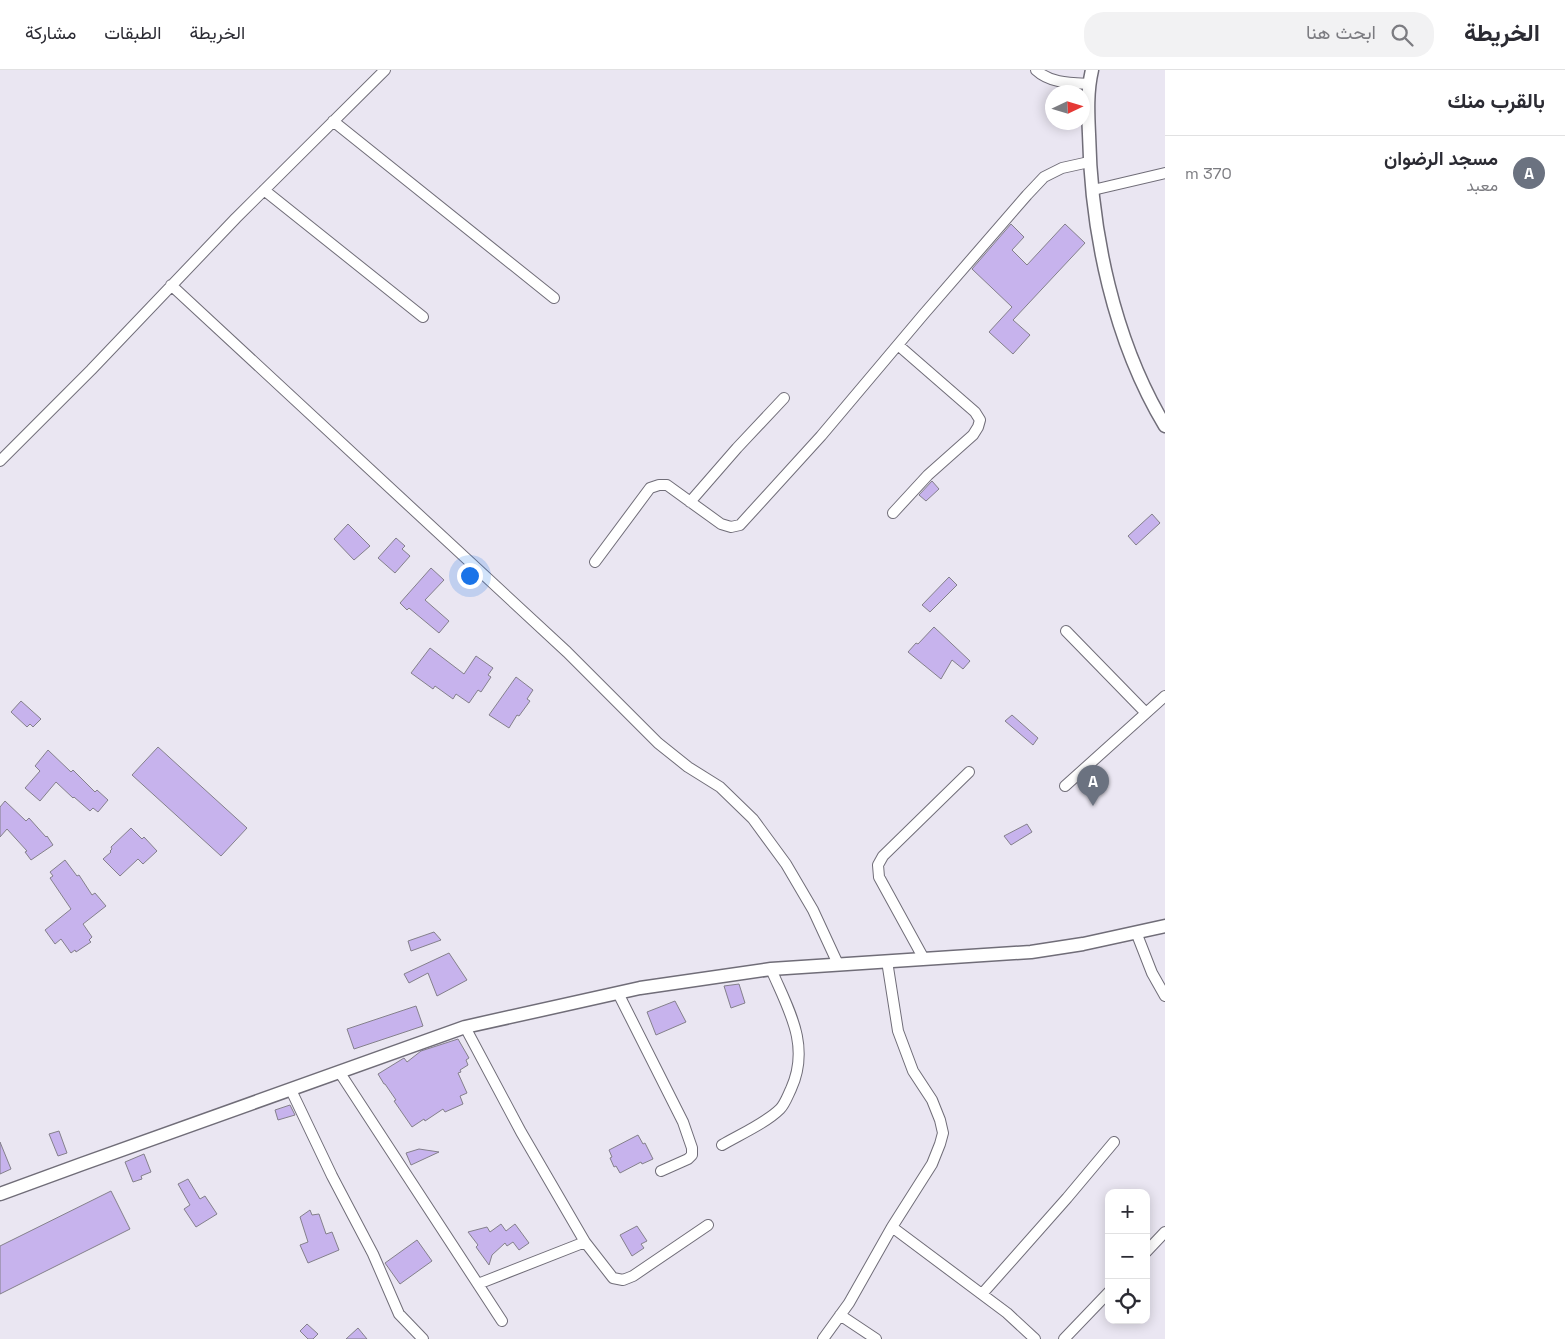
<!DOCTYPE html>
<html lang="ar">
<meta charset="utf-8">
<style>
:root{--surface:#fff;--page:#f2f2f3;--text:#2b2b33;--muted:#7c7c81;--line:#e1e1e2;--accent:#b45309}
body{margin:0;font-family:"Space Grotesk",Vazirmatn,sans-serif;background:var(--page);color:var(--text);direction:rtl}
.controls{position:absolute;right:15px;bottom:15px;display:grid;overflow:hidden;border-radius:10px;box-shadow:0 2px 12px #0003}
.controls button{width:45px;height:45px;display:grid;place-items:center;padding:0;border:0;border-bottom:1px solid var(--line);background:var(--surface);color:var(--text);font:25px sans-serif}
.compass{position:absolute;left:1045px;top:15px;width:45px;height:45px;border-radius:50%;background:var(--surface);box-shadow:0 2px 12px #0003;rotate:86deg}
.you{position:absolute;left:469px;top:505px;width:18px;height:18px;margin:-12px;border:4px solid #fff;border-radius:50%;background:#1a73e8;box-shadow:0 0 0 8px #1a73e833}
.badge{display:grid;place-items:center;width:32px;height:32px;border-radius:50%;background:var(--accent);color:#fff;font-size:16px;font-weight:700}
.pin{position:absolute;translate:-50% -41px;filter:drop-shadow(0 1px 2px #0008)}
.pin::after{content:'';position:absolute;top:26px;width:18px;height:15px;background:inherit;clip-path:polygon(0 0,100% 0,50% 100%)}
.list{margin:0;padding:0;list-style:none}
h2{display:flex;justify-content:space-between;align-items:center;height:65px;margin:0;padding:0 20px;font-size:21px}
h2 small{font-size:16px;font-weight:400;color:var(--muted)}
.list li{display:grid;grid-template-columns:32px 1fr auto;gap:15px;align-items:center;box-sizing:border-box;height:75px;padding:0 20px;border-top:1px solid var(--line)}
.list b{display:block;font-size:19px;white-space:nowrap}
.list p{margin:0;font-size:16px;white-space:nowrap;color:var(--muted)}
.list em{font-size:16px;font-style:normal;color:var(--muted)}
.icon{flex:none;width:28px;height:28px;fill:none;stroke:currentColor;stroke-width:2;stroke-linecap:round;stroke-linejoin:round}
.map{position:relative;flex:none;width:1165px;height:1269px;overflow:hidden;direction:ltr}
header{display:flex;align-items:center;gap:30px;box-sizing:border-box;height:70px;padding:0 25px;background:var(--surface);border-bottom:1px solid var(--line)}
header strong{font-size:24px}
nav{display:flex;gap:28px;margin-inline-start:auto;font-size:18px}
.search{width:350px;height:45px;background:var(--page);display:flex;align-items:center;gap:12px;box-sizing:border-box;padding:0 18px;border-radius:20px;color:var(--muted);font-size:19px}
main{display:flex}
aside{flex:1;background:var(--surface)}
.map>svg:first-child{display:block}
.building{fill:#c7b3ed;stroke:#84808b}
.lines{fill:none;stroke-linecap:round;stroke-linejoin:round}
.minor-casing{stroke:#706d78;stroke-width:12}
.tertiary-casing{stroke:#706d78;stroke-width:15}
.minor{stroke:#fff;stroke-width:10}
.tertiary{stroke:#fff;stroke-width:12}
</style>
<header>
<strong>الخريطة</strong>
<div class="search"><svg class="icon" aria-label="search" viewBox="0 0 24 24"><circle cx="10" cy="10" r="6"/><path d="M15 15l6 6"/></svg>ابحث هنا</div>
<nav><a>الخريطة</a><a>الطبقات</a><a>مشاركة</a></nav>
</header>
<main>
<aside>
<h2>بالقرب منك<small></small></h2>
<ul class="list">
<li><span class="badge" style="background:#6b7280">A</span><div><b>مسجد الرضوان</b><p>معبد</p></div><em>370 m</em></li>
</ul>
</aside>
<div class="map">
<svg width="1165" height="1269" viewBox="0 0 1165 1269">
<rect width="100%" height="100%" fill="#eae6f2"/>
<path class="building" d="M1011 154 1024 167 1012 180 1027 195 1065 154 1085 173 1013 250 1030 265 1013 284 989 262 1012 237 972 199Z
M932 411 939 419 926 431 919 425Z
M1152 444 1160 453 1136 475 1128 466Z
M348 454 370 476 354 490 334 469Z
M396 468 405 476 402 479 410 486 395 503 378 488Z
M431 498 444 510 425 530 449 551 439 563 409 538 407 540 400 533Z
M949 507 957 515 930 542 922 535Z
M934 557 970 591 963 599 952 590 941 609 908 582 916 573 918 574Z
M430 578 464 604 476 586 493 598 488 605 491 607 481 622 478 620 469 633 456 624 453 629 435 616 433 619 411 603Z
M516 607 533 620 527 629 530 631 519 646 517 645 509 658 489 645Z
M21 631 41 649 33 657 30 654 27 657 11 642Z
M1012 645 1038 668 1033 675 1005 651Z
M158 677 247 758 221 786 132 705Z
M48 680 71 702 73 700 95 722 97 720 108 730 98 742 93 738 90 741 74 727 73 728 56 712 40 731 25 718 40 701 35 696Z
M5 731 26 751 29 748 46 767 47 766 53 775 31 790 25 782 27 781 7 759 0 767V737Z
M1027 754 1032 762 1011 775 1004 766Z
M131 758 142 769 144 767 157 781 143 794 138 789 120 806 103 789 111 782 110 781 112 779 111 777Z
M65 790 77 806 79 805 92 825 95 823 106 836 83 854 92 867 89 870 91 872 76 882 75 880 71 883 61 869 55 874 45 860 71 839 50 808 53 806 50 802Z
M434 862 441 870 411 881 408 871Z
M449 883 467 910 437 926 428 903 409 913 404 904Z
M739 914 745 933 731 938 724 916Z
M675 931 686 952 656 965 647 942Z
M416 936 423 956 354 979 347 959Z
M458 969 469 988 466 990 468 995 460 1000 461 1002 458 1003 467 1023 460 1026 463 1034 445 1042 443 1039 425 1051 424 1049 412 1057 394 1031 396 1030 385 1014H384L378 1004 404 988 407 992 421 981Z
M290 1035 295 1045 278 1050 275 1040Z
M59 1061 67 1083 58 1086 49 1064Z
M638 1065 643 1074 645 1073 653 1089 642 1094 641 1092 620 1103 616 1096 614 1097 610 1088 612 1087 609 1080Z
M0 1072 11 1099 0 1104Z
M419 1079 439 1082 411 1095 406 1083Z
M144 1084 151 1102 141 1106 142 1109 133 1112 125 1092Z
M188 1109 200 1129 205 1126 217 1144 196 1157 184 1139 190 1135 178 1114Z
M111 1121 130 1159 0 1224V1176Z
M310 1140 312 1145 319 1144 326 1164 332 1162 339 1180 308 1193 300 1175 308 1172 300 1147Z
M501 1154 506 1161 515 1154 529 1173 519 1180 513 1172 507 1176 505 1173 492 1185 489 1195 476 1177 478 1175 468 1162 487 1157 490 1162Z
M637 1156 647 1171 641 1174 644 1178 632 1186 620 1165Z
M417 1170 432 1191 400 1214 385 1193Z
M307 1254 318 1264 313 1269H308L300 1261Z
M358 1258 367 1269H346Z"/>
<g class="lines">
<g class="minor-casing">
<path id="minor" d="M1036 0C1050 13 1070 13 1089 14
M333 51 554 228
M264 120 423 247
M1093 120 1165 103
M171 215 567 582 658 673 688 697 720 717 753 749 786 794 813 840 838 894
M0 391 91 300 236 148 385 0
M690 432 737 378 784 328
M893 443 928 405 973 365 978 357 980 350 975 342 898 275
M595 492 650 418 659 415H667L721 454 731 457 740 455 821 366 923 245 1027 125 1044 107 1062 98 1089 92
M1066 561 1145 642
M1065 716 1165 626
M1136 862 1152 903 1165 926
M924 889 879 807 878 795 883 786 969 702
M618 923 683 1052 692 1078V1085L688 1089 661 1101
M465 957 521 1062 585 1172 613 1208 623 1210 633 1206 708 1155
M340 1003 502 1251
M291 1020 332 1106 373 1184 399 1244 423 1269
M722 1075C739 1065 766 1053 780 1039 785 1034 788 1025 791 1019 811 975 788 939 771 899
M892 1157 1007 1243 1035 1269
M1146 1182 1165 1162
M478 1214 585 1172
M982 1224 1067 1128 1114 1072
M840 1245 876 1269
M823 1269 849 1233 892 1157 932 1094 940 1074 943 1063 940 1050 932 1030 913 1001 898 961 887 891
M1064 1269 1109 1222"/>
</g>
<g class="tertiary-casing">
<path id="tertiary" d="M1092 0C1087 21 1088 43 1089 64 1091 163 1114 271 1165 356
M0 1124 82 1094 465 957 640 918 771 899 1031 882 1083 874 1165 856"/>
</g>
<use href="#minor" class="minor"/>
<use href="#tertiary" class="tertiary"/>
</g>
</svg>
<div class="controls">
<button>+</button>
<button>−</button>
<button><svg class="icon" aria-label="locate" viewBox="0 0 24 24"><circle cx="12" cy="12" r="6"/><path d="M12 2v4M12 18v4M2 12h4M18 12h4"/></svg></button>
</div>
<svg class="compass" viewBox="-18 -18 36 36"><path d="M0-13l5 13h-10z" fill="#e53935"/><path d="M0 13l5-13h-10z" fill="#7c7c81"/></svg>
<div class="you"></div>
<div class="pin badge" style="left:1093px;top:736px;background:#6b7280">A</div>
</div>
</main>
